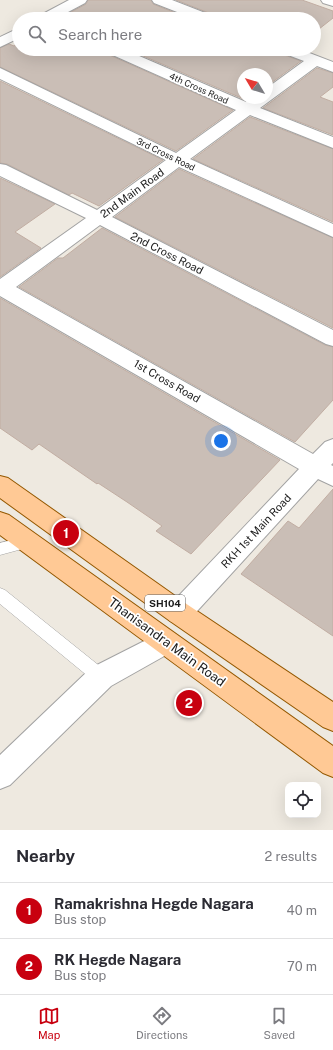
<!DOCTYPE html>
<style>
:root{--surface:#fff;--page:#f2f2f3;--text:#2b2b33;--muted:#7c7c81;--line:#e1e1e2;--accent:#c8000f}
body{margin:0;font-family:"Public Sans",sans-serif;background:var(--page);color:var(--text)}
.controls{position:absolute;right:12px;bottom:12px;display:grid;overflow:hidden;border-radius:8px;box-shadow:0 4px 16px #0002}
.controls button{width:36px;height:36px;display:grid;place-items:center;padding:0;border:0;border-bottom:1px solid var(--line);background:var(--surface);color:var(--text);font:20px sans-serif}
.compass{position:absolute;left:237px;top:68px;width:36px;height:36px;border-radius:50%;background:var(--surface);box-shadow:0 4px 16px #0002;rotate:308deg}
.you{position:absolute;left:221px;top:441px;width:14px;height:14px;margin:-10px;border:3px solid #fff;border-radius:50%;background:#1a73e8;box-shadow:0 0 0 6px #1a73e833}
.badge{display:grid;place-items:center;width:26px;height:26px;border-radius:50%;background:var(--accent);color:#fff;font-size:13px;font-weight:700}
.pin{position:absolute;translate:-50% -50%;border:2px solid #fff;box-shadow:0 1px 4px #0006}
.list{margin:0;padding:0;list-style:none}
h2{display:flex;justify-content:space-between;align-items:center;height:52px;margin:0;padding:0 16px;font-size:17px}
h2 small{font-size:13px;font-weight:400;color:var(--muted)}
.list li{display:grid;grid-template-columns:26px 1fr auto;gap:12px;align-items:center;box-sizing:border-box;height:56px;padding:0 16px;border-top:1px solid var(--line)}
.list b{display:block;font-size:15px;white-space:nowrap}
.list p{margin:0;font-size:13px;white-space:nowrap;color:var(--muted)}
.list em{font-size:13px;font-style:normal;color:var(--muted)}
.icon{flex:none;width:22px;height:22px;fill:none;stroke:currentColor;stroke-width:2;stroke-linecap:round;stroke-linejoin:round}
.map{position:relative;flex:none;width:333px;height:830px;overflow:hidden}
.search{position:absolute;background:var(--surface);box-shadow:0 4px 16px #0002;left:12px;right:12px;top:12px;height:44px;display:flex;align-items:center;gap:10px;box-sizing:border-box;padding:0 14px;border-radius:22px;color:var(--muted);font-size:15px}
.sheet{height:164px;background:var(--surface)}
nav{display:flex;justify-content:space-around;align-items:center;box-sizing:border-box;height:56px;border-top:1px solid var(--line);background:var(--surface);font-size:11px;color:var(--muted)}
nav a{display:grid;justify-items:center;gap:2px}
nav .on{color:var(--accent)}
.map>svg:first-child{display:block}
.building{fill:#cabeb6;stroke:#c1ada2}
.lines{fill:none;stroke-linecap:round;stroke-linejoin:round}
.lane-casing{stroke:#a3a3a3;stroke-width:1}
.street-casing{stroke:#a3a3a3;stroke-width:2}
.primary-casing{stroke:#945800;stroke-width:2}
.lane{fill:#fff;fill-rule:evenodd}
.street{fill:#fff;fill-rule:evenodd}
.primary{fill:#ffc995;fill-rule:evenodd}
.labels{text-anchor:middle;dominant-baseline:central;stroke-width:3.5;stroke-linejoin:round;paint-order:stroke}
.far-street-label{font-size:9px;fill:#1c1c1c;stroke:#fff}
.shield{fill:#fff;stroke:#606060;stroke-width:1}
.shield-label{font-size:10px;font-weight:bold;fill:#1c1c1c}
.street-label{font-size:11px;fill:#1c1c1c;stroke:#fff}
.near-street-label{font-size:13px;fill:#1c1c1c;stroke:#fff}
</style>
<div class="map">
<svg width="333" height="830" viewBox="0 0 333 830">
<rect width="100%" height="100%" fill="#eee9e0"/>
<path class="building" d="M88 0H151L153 4 191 19H58L86 4Z
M176 0H302L333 11V18L314 33V19H216L214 15Z
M19 43V49H103L105 53 233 110 176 151 0 67V48L9 44 14 46Z
M127 49H277L279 53 301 61 267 86V74H243V98H250L246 100Z
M317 68 333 73V87L320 97 333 102V135L263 108Z
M0 81 163 160 99 206 72 193 69 195 7 164 0 163Z
M250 117 333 149V222L193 159Z
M179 169 333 238V328L115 217Z
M0 178 55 204 15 232 41 248 0 277Z
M102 228 325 345 333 347V400L295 442 19 287 58 258H63Z
M0 298 280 460 191 554 156 531 162 526 127 502 98 483 97 484 39 444 32 450 0 428Z
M333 489V636L241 574 288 521 299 528Z"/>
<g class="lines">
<g class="lane-casing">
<path id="lane" d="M28 536 33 538 35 542 33 546 0 555V543Z
M0 588 5 590 107 672 109 677 107 682 101 684 95 682 0 604Z"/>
</g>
<g class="street-casing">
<path id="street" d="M69 0H87L85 3 55 19H37L39 16Z
M152 0H172L213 16 215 19H195L154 3Z
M321 0H333V6L323 3Z
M19 28V38L0 47V37Z
M104 49H123L246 102 253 98H267V88L304 61 280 52 278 49H299L333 62V72L317 66 260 108 333 137V148L250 115 190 159 333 224V237L179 167 112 217 333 330V346L326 344 100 225 16 287 313 454 325 442 333 439V463L331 465 333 466V486L318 479 188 621 179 624 170 621 166 613 170 605 299 469 0 296V279L86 218 0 176V164L6 165 97 210 166 160 0 79V68L176 153 236 110 106 52Z
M166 630 175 634 179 642 175 650 111 686 10 785 0 789V755L91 668Z"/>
</g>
<g class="primary-casing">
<path id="primary" d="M0 476 8 478 188 605 333 702V731L323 727 170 621 0 498Z
M0 512 9 515 333 746V777L323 773 0 535Z"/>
</g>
<use href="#lane" class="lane"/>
<use href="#street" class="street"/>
<use href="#primary" class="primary"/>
</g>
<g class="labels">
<g class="far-street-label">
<text transform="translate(199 88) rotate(24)">4th Cross Road</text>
<text transform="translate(166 154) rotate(26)">3rd Cross Road</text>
</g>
<rect class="shield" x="145" y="595" width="40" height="16" rx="3"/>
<g class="shield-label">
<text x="165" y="603">SH104</text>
</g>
<g class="street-label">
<text transform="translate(132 193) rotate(-36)">2nd Main Road</text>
<text transform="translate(167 253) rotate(27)">2nd Cross Road</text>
<text transform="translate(167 381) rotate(30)">1st Cross Road</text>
<text transform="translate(256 531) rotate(-47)">RKH 1st Main Road</text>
</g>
<g class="near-street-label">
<text transform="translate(167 642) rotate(36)">Thanisandra Main Road</text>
</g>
</g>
</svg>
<div class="controls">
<button><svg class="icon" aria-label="locate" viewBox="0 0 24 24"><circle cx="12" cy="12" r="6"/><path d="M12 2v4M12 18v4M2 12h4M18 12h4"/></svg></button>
</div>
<svg class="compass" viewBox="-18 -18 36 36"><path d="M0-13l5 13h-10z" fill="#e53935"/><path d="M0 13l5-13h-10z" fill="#7c7c81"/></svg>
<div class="you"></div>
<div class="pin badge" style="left:66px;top:533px">1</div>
<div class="pin badge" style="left:189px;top:703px">2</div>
<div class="search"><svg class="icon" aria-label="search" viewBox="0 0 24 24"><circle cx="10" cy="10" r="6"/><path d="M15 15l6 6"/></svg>Search here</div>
</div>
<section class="sheet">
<h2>Nearby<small>2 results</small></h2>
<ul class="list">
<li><span class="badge">1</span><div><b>Ramakrishna Hegde Nagara</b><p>Bus stop</p></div><em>40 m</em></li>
<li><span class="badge">2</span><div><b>RK Hegde Nagara</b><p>Bus stop</p></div><em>70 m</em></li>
</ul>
</section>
<nav>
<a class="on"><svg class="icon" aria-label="map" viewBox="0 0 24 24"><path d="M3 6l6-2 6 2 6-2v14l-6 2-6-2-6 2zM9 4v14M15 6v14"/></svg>Map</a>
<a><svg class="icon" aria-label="directions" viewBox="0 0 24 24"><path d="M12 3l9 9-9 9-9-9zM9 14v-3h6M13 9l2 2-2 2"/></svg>Directions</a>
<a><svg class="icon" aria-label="saved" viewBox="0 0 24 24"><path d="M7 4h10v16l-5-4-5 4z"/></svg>Saved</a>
</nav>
